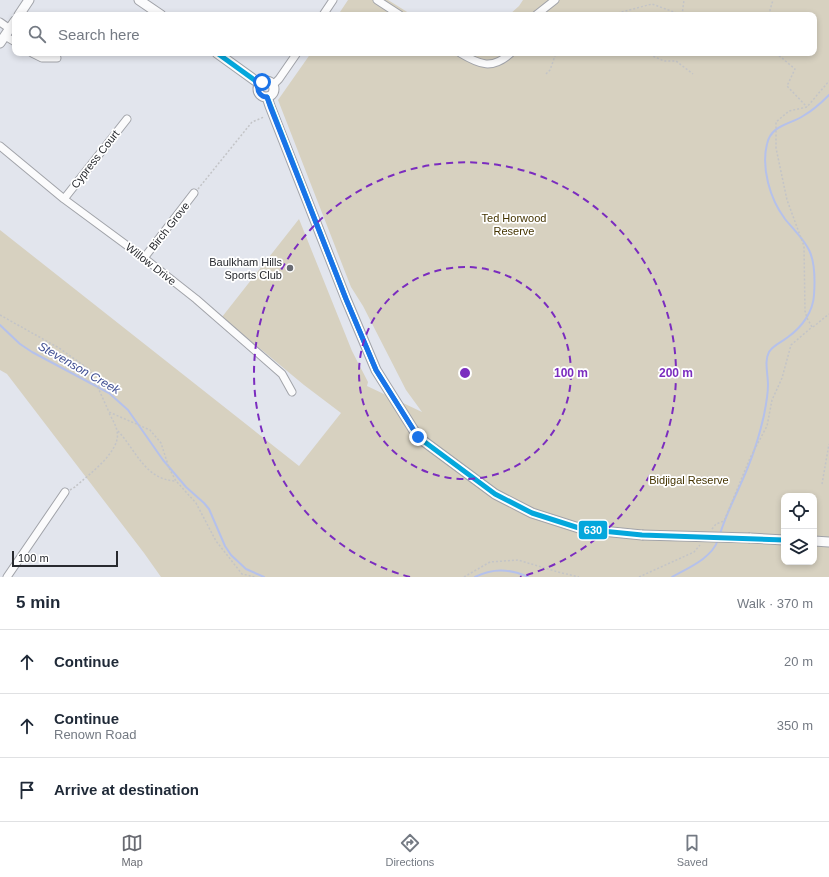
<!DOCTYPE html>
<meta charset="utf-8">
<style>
:root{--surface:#fff;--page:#f2f2f3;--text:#1f2937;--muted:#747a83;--line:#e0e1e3;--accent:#696b72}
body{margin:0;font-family:Arial,sans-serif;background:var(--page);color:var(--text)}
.controls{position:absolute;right:12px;bottom:12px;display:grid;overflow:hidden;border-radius:8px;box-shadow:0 2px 6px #0003}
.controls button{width:36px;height:36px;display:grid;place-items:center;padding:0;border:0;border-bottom:1px solid var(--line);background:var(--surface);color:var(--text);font:20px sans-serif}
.scale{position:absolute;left:12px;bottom:10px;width:106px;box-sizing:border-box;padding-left:4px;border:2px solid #282a2f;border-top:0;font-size:11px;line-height:14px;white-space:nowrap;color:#282a2f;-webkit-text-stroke:3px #fff;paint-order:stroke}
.stop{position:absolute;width:12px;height:12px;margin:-9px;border:3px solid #1a73e8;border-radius:50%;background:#fff}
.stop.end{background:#1a73e8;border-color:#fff;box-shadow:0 1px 4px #0008}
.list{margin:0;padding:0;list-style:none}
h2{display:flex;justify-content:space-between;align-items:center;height:52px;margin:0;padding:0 16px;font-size:17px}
h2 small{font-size:13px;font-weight:400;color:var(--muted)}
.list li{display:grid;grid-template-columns:26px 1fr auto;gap:12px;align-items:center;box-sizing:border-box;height:64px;padding:0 16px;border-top:1px solid var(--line)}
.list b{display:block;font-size:15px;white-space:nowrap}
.list p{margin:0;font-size:13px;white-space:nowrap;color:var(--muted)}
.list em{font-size:13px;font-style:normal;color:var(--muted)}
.icon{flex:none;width:22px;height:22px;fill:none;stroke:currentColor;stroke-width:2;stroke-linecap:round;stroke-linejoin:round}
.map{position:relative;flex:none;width:829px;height:577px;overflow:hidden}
.search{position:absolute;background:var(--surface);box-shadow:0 2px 6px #0003;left:12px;right:12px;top:12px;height:44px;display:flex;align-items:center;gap:10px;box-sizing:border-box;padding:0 14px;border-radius:8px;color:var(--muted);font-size:15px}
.sheet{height:244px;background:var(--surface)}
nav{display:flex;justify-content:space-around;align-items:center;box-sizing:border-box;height:56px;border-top:1px solid var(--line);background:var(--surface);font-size:11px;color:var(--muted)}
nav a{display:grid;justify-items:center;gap:2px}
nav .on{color:var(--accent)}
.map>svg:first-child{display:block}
.green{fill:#d7d1c0;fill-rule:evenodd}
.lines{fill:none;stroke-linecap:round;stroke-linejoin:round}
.stream{stroke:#b5c1eb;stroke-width:2}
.minor-casing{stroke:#a1a3a9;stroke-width:9}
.major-casing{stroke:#a1a3a9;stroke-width:11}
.path{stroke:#c3c4c7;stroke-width:1.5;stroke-dasharray:2 2;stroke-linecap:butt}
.minor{stroke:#fbfbfc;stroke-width:7}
.major{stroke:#fbfbfc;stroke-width:9}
.major-bridge-casing{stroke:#a1a3a9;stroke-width:11;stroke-linecap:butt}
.major-bridge{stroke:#fbfbfc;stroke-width:9}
.bus-1-casing{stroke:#fff;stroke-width:8}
.bus-1{stroke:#04a7dc;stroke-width:5}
.route{stroke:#1a73e8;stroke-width:5}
.ring{fill:none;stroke:#7b2cbf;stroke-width:2;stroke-dasharray:7 5}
.poi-dot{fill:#696b72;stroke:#fff;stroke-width:1.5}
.labels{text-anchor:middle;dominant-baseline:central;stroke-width:3.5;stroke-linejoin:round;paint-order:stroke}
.street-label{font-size:11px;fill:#282a2f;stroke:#fff}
.park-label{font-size:11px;fill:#443401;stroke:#fff}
.poi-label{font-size:11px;fill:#282a2f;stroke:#fff;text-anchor:end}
.water-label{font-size:12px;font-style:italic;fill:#404f93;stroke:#fff}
.centre{fill:#7b2cbf;stroke:#fff;stroke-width:2}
.ring-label{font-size:12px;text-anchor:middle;font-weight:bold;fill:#7b2cbf;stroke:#fff;stroke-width:3.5;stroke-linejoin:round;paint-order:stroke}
.line-badge{stroke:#fff;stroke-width:1.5}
.badge-label{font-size:11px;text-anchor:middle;font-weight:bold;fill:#fff}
</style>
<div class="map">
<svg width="829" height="577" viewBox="0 0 829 577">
<rect width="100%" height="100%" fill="#e2e5ed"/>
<path class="green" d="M348 0H388L412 15H338Z
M523 0H829V577H161L144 553 7 374 0 370V230L299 466 341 413 304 385 222 317 299 219 352 351 368 382 367 386 422 412 406 390 363 306 351 287 278 100 311 53H814V15H509L519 6ZM784 496H814V562H784Z"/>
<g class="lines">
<path class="stream" d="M0 325 20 344 32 352 109 393 128 410 163 460 186 487 204 503 209 509 225 546 231 555 246 569 264 577
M720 534C727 511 739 490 748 467 755 450 760 433 764 415 766 405 768 395 768 385 768 374 764 361 769 352 773 345 782 342 788 337 802 327 813 312 814 295 815 281 815 262 809 250 803 238 793 229 785 219 770 199 761 168 767 144 771 125 789 125 803 116 812 111 821 103 829 95
M475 577C492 568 511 569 528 577
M672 577C688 568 711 559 718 540"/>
<g class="minor-casing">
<path id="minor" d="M377 0 400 15
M323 15 333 0
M536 15 555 0
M0 22 10 29
M5 36 15 42
M32 53 42 58H57
M460 53C480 65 492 70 511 53
M273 85 279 79 297 53
M0 146 64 199 144 258 196 299 282 374 292 392
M64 199 127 119
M144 258 194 193
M7 577 65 492"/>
</g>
<g class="major-casing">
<path id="major" d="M139 0 161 15
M19 15 29 0
M0 43 15 21
M217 53 260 84
M258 89a8 8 0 1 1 16 0a8 8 0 1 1-16 0Z
M267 97 270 106 346 299 376 370 418 437 495 494 532 513 582 529 642 535
M750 538 784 540
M814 541 829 542"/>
</g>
<path class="path" d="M610 15 652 4 682 15
M682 15 684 0
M717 15H719
M771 15 770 10 773 0
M646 53 664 61H676L693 74
M776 53 795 69 787 86 807 107
M546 74 550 70 556 53
M198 189 252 122 264 117
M0 315 59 348 90 370 109 412 150 430 161 443 169 468 176 481 196 503 216 541 242 574 255 577
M813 327 829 314
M118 431C136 450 145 480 176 481
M822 484 829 444
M70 490 75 487C88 475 122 451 117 431 116 425 112 419 109 413
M712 529 716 524 724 521 750 458 767 426 772 400 782 378 791 345 812 327 807 318 805 311 804 246 787 200 776 148V122L789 111 807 107 829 81
M464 577 490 562 518 560 558 572 579 577
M639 577 694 552 700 545"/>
<use href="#minor" class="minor"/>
<use href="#major" class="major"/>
<g class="major-bridge-casing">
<path id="major-bridge" d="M642 535 750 538"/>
</g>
<use href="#major-bridge" class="major-bridge"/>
<g class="bus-1-casing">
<path id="bus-1" d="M217 53 260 84
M267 97 346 299 376 370 418 437 495 494 532 513 582 529 642 535 784 540"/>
</g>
<use href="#bus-1" class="bus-1"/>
</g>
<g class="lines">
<path class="route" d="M262 82 258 86C257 92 261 97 267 97L270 106 346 299 376 370 418 437"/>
</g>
<g class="ring">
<circle cx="465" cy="373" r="106"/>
<path d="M410 577A211 211 0 1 1 520 577"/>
</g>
<circle class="poi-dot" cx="290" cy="268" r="4"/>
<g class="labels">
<g class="street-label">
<text transform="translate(95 159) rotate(-52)">Cypress Court</text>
<text transform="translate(169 226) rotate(-52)">Birch Grove</text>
<text transform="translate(151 264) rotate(38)">Willow Drive</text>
</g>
<g class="park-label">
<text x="514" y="218">Ted Horwood<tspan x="514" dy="13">Reserve</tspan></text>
<text x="689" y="480">Bidjigal Reserve</text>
</g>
<g class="poi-label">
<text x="282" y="262">Baulkham Hills<tspan x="282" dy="13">Sports Club</tspan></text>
</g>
<g class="water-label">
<text transform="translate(79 368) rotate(30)">Stevenson Creek</text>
</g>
</g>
<circle cx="465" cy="373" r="6" class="centre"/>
<g class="ring-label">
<text x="571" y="377">100 m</text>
<text x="676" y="377">200 m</text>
</g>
<rect class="line-badge" x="578" y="520" width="30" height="20" rx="4" fill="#04a7dc"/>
<g class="badge-label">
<text x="593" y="534">630</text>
</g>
</svg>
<div class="controls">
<button><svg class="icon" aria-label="locate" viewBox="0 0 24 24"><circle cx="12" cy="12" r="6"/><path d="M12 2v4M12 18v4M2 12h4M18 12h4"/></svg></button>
<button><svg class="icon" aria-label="layers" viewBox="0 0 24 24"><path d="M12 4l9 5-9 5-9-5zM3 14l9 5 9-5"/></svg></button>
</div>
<div class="scale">100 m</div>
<div class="stop" style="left:262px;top:82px"></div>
<div class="stop end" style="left:418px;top:437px"></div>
<div class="search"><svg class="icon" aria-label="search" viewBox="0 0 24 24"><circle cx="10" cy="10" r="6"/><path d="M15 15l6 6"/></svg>Search here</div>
</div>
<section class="sheet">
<h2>5 min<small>Walk · 370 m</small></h2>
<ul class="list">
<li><svg class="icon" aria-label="ahead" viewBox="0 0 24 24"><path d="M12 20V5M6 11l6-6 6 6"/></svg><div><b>Continue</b></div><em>20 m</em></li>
<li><svg class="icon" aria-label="ahead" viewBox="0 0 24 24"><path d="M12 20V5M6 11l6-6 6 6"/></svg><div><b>Continue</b><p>Renown Road</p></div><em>350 m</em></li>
<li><svg class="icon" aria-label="arrive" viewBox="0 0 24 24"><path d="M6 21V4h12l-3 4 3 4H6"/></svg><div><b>Arrive at destination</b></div></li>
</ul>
</section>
<nav>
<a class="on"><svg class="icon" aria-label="map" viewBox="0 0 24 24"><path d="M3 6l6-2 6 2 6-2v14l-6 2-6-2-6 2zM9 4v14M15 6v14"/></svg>Map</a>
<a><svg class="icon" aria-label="directions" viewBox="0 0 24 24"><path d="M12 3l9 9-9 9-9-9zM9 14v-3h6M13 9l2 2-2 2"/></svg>Directions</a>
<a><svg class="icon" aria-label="saved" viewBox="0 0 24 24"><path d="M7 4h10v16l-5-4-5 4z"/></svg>Saved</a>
</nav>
